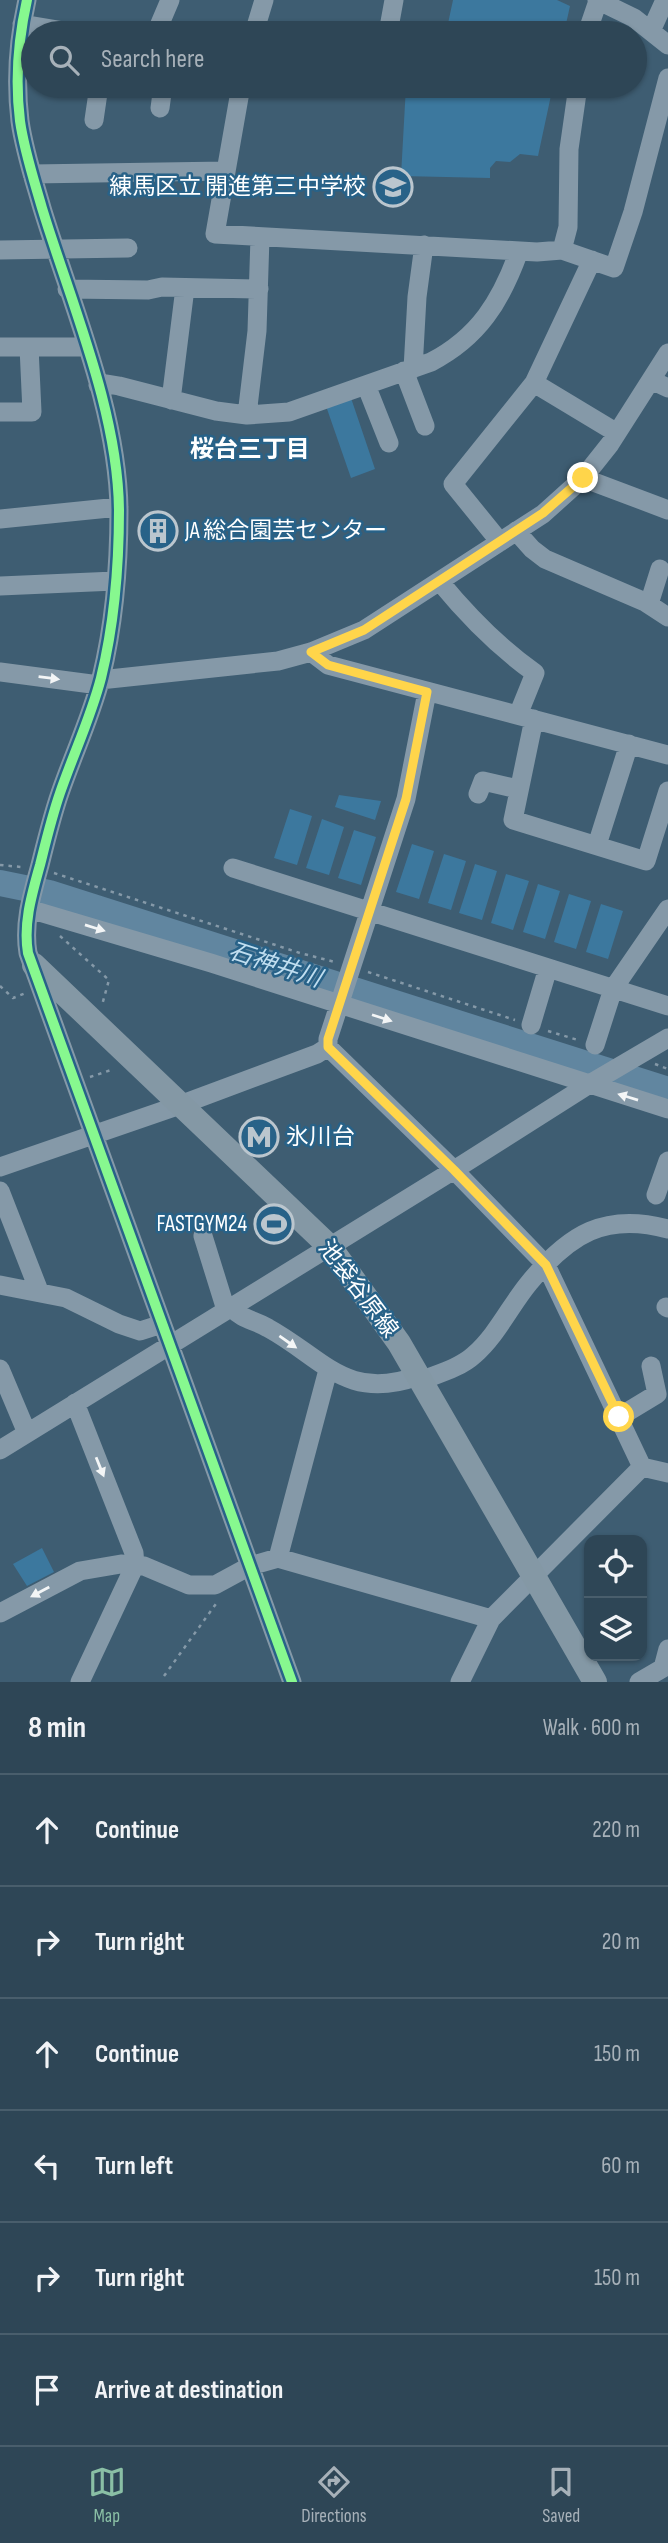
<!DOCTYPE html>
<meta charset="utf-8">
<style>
:root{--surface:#2e4656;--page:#3a5060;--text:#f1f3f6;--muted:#a7b1b9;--line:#495e6c;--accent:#8abfa5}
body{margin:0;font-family:"Sofia Sans Condensed","Noto Sans JP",sans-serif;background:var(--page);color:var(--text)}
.controls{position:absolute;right:21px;bottom:21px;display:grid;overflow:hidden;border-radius:14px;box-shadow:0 2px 5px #0004}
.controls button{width:63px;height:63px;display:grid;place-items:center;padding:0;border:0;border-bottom:2px solid var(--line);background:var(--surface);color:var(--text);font:35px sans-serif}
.stop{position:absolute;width:21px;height:21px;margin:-16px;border:5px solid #ffd54a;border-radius:50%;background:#fff}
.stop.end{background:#ffd54a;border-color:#fff;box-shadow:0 2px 7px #0008}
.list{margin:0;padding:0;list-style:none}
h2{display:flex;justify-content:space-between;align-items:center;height:91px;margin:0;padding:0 28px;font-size:30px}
h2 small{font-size:23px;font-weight:400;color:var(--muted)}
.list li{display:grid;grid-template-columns:46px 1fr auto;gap:21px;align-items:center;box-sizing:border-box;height:112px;padding:0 28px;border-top:2px solid var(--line)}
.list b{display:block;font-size:26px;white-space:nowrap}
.list em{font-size:23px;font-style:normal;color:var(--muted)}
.icon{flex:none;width:38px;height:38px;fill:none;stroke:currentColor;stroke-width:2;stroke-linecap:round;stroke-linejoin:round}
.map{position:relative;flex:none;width:668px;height:1682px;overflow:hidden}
.search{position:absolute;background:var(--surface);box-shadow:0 2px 5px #0004;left:21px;right:21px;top:21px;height:77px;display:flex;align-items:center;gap:18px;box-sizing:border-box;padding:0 24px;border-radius:38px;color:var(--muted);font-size:26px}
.sheet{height:763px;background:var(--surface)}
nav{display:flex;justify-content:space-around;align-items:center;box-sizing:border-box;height:98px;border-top:2px solid var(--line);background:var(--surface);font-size:19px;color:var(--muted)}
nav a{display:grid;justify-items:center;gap:4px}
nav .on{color:var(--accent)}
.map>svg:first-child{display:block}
.green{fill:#3c789e}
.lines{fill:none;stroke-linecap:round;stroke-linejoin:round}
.river{stroke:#6186a0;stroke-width:26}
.path{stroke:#8599a8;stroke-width:2.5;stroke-dasharray:3.5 5;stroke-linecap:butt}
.minor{stroke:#8599a8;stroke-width:19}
.major{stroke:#8498a5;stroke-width:24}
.cycleway-casing{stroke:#286288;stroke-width:15}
.cycleway{stroke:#87f88f;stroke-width:10}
.oneway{fill:#f3f5f6}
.route{stroke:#ffd54a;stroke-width:9}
.labels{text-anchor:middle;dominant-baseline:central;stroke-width:5;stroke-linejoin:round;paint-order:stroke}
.poi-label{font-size:23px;fill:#fff;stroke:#286288;text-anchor:end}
.street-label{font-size:23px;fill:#fff;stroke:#286288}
.neighbourhood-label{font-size:24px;font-weight:bold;fill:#fff;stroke:#286288}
.water-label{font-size:24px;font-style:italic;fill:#c0def0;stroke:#286288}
</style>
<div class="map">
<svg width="668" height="1682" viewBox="0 0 668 1682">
<rect width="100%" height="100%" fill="#3e5d72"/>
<path class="green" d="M453 0H557L570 6 564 33H446Z
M406 86H553L538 156 520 154 510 162 496 161 490 168V178L401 176Z
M351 398 375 469 351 478 326 406Z
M339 795 381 801 375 820 335 807Z
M290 809 312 816 297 865 274 858Z
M322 819 344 827 329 875 306 868Z
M354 830 376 837 361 885 338 878Z
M412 844 434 851 419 899 396 892Z
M444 854 466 861 451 910 428 903Z
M475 864 497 871 482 920 459 913Z
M506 874 529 881 513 930 491 923Z
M538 884 560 891 545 939 523 932Z
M569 894 591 901 576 949 554 942Z
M601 904 623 911 608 959 586 952Z
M42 1548 54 1572 27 1586 13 1564Z"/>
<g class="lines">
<path class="river" d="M0 883 49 893 668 1090"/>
<path class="path" d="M0 865 21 867
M54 873 300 953 335 962
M60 936 109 980 102 1005
M368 972 515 1020
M0 986 13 998 26 993
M548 1031 578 1040
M655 1064 668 1069
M90 1077 114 1069
M239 1134 261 1125
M164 1676 218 1601"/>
<path class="minor" d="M27 0C18 40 15 80 20 121 24 150 34 180 42 208 71 303 118 411 119 510 119 565 114 625 101 678 91 717 73 755 60 793 52 816 46 841 40 865 32 894 23 923 28 953L292 1682
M597 0 634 18 668 45
M22 24 76 33
M651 31 665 0
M156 33 170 0
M254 33 264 0
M388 33 394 0
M587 33 598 1
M241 86 215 234 537 252 562 250 568 227 569 149 578 86
M160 108 163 86
M94 120 99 86
M32 174 226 171
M0 250 128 248
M562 250 614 268 633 212 668 78
M67 289 148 290 162 287 259 289
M0 347H86
M413 369 417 297 424 245
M404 371 425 426
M651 380 668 388
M534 383 617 433
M98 385 107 384 119 386 216 411 247 415 289 412 431 362C479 337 501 301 519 251
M366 385 389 443
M171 400 185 288
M0 412H32L29 347
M247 415 257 331 260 237
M583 478 668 510
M0 519 119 507
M516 531 532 549 545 559 645 602 668 617
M500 542 453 484 534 383 592 260
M440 582C468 616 498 647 535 673L518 715
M0 586 115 581
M649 604 660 569
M311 652 328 665 668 755
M0 672 99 685
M100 680 278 661 311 652 364 630 543 514 583 478 610 444 668 353
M534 719 513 820 646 861 668 791
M478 794 483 781 518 789
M597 845 629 744
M233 868 668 1006
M29 909 211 963 668 1109
M531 1025 548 968
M595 1045 613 989 668 909
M328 1047V1039L406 799 427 692
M0 1167 180 1105 317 1054 328 1047 454 1170 546 1265 642 1467
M0 1191 39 1291
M656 1195 668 1161
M203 1236 226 1310
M0 1285 66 1298 119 1324 140 1331 162 1324
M231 1307C244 1321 253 1319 268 1328 323 1358 346 1402 418 1376
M666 1307 668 1308
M0 1369 27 1433
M420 1381C437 1374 460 1368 474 1355 497 1335 510 1306 529 1283 569 1234 605 1212 668 1229
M75 1403 134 1553 135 1565 80 1682
M619 1417 657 1394 651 1366
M0 1450 454 1170 588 1085 668 1038
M278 1558 328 1370
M0 1613 80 1571 121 1564 144 1566 189 1585H215L250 1566 278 1558 491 1619
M460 1682 491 1619 642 1467 668 1473
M639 1682 663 1668 668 1649"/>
<path class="major" d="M34 965 330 1247 399 1343 595 1682"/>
<g class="cycleway-casing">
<path id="cycleway" d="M27 0C18 40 15 80 20 121 24 150 34 180 42 208 71 303 118 411 119 510 119 565 114 625 101 678 91 717 73 755 60 793 52 816 46 841 40 865 32 894 23 923 28 953L292 1682"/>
</g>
<use href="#cycleway" class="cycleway"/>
</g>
<defs><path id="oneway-solid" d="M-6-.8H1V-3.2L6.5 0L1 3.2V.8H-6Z" transform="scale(1.75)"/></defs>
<g class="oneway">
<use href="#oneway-solid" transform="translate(49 678) rotate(7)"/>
<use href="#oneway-solid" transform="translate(95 928) rotate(17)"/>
<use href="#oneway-solid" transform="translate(382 1018) rotate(18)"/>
<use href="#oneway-solid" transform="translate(628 1097) rotate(-163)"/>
<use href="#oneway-solid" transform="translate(288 1342) rotate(35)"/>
<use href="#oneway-solid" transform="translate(100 1467) rotate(68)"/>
<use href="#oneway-solid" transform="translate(40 1592) rotate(152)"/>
</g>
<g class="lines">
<path class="route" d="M583 478 543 513 364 630 311 652 328 665 427 692 406 799 328 1039V1047L454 1170 546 1265 619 1417"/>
</g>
<defs>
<g id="school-ring" transform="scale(2.0125)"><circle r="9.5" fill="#286288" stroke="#bbc6ce" stroke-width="1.5"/><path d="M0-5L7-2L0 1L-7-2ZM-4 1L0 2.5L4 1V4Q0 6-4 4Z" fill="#bbc6ce"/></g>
<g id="building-ring" transform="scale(2.0125)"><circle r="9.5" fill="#286288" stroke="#bbc6ce" stroke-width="1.5"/><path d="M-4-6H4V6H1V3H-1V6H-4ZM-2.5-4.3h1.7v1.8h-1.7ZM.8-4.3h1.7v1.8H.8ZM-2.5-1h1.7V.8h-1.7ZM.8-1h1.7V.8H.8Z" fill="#bbc6ce"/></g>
<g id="metro-ring" transform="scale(2.0125)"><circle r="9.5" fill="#286288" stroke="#bbc6ce" stroke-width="1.5"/><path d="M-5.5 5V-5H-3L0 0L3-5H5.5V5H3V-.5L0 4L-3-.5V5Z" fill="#bbc6ce"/></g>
<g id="stadium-ring" transform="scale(2.0125)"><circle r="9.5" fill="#286288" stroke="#bbc6ce" stroke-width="1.5"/><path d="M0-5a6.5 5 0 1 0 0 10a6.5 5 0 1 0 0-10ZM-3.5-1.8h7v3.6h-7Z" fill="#bbc6ce"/></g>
</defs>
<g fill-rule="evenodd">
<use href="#school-ring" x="393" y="187"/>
<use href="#building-ring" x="158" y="531"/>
<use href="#metro-ring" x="259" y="1137"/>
<use href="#stadium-ring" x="274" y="1224"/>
</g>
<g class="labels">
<g class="poi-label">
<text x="366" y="187">練馬区立 開進第三中学校</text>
<text x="185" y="531" text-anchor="start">JA 総合園芸センター</text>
<text x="286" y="1137" text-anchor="start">氷川台</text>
<text x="247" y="1224">FASTGYM24</text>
</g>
<g class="street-label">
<text transform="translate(358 1289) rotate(53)">池袋谷原線</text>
</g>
<g class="neighbourhood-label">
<text x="250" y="449">桜台三丁目</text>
</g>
<g class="water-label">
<text transform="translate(275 965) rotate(18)">石神井川</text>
</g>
</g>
</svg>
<div class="controls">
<button><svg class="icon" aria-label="locate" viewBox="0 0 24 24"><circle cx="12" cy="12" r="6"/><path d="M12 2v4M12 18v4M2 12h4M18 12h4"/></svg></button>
<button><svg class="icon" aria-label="layers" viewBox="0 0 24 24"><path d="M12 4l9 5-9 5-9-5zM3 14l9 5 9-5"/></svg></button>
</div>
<div class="stop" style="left:619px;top:1417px"></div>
<div class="stop end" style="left:583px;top:478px"></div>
<div class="search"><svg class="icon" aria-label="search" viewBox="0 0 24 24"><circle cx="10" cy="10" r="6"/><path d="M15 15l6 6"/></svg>Search here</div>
</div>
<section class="sheet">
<h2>8 min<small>Walk · 600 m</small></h2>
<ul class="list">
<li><svg class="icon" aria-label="ahead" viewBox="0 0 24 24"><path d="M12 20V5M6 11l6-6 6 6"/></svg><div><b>Continue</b></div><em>220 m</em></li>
<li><svg class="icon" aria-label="right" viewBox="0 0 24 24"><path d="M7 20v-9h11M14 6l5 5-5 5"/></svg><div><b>Turn right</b></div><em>20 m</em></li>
<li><svg class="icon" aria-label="ahead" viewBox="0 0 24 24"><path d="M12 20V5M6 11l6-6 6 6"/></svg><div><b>Continue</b></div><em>150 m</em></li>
<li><svg class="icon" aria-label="left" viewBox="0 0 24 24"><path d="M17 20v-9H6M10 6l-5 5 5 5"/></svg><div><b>Turn left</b></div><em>60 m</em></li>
<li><svg class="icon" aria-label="right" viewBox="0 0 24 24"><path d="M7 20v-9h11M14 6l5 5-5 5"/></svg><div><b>Turn right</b></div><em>150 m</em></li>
<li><svg class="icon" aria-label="arrive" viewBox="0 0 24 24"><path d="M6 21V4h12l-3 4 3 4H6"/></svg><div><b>Arrive at destination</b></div></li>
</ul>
</section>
<nav>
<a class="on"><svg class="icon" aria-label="map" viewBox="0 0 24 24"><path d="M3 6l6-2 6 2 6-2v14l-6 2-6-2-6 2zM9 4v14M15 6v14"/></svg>Map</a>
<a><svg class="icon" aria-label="directions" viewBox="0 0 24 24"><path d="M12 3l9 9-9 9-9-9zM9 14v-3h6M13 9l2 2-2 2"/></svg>Directions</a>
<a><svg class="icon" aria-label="saved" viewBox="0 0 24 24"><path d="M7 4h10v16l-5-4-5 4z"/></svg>Saved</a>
</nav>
